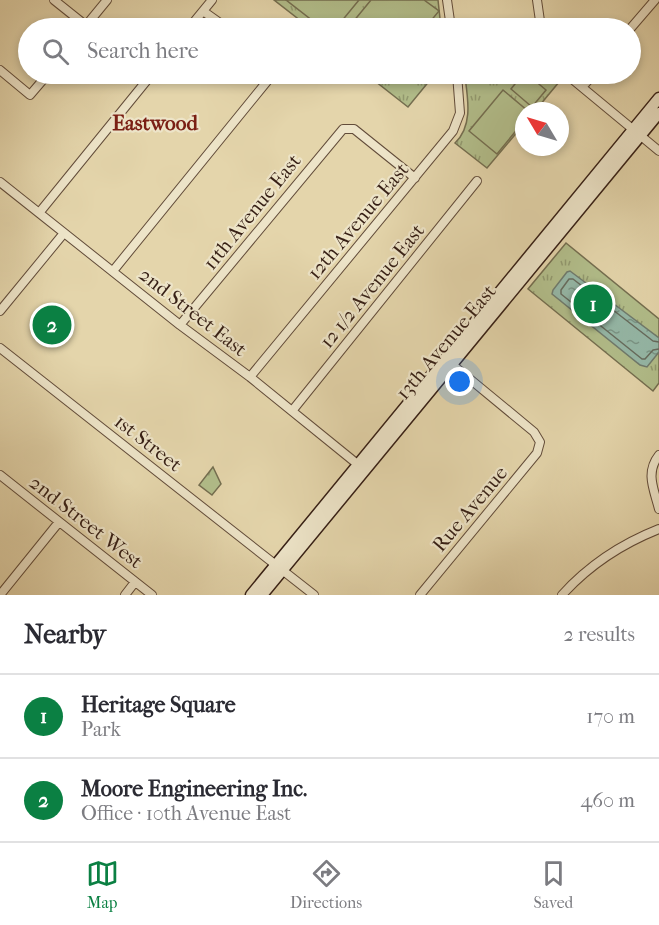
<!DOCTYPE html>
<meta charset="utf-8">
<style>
:root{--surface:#fff;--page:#f2f2f3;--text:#2b2b33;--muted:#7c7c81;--line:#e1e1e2;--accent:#0b8043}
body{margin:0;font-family:"IM FELL French Canon",serif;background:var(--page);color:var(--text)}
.compass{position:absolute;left:515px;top:102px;width:54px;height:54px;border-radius:50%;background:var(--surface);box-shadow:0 3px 9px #0003;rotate:308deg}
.you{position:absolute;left:460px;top:382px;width:21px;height:21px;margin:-15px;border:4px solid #fff;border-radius:50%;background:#1a73e8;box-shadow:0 0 0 9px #1a73e833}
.badge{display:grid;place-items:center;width:39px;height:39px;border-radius:50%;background:var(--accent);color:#fff;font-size:20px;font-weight:700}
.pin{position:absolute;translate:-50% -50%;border:3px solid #fff;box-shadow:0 2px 6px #0006}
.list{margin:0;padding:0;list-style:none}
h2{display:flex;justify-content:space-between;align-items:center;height:78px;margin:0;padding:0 24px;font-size:26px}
h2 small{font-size:20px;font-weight:400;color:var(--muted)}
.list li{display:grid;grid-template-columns:39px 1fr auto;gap:18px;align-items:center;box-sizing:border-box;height:84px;padding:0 24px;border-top:2px solid var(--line)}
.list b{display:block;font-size:22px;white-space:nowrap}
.list p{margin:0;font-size:20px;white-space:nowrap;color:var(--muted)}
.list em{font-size:20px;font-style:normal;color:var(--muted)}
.icon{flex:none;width:33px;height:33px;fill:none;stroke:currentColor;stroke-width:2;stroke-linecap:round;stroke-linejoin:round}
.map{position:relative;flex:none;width:659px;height:595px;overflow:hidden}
.search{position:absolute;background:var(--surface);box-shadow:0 3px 9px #0003;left:18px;right:18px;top:18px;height:66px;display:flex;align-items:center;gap:15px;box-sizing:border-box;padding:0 21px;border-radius:33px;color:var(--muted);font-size:22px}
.sheet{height:246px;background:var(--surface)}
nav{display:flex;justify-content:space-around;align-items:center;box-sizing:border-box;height:84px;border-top:2px solid var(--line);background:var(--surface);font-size:16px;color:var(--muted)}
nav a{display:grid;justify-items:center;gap:3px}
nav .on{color:var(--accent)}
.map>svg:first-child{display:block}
.grass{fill:url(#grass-tufts);stroke:#746e50;stroke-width:1.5}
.garden{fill:#b2be8b;stroke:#746e50;stroke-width:1.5}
.water{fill:url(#water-ripples);stroke:#6f7b6e;stroke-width:1.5}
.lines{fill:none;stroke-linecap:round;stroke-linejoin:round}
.shore{stroke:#666c5f;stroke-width:1.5}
.minor-casing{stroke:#624c3a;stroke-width:10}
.secondary-casing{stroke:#361f15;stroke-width:13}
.minor{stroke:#ede4c8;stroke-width:8}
.secondary{stroke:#ede4c8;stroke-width:10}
.labels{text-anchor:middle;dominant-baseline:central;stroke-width:4.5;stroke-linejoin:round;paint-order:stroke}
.street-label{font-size:20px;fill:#361f15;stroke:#ede4c8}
.neighbourhood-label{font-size:21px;font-weight:bold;fill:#7a1f14;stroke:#ede4c8}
</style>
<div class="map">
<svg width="659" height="595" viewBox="0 0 659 595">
<defs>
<pattern id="grass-tufts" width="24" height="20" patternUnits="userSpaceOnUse" patternTransform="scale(1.5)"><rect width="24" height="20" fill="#b2be8b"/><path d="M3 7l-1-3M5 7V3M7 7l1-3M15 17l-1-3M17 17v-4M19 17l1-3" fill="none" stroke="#929a70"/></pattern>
<pattern id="water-ripples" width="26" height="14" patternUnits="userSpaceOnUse" patternTransform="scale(1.5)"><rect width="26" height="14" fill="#95b9a9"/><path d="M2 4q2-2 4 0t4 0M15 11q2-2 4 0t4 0" fill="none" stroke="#7a9688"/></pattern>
</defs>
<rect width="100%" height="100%" fill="#e4d5ab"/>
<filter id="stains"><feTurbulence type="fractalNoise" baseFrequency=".00333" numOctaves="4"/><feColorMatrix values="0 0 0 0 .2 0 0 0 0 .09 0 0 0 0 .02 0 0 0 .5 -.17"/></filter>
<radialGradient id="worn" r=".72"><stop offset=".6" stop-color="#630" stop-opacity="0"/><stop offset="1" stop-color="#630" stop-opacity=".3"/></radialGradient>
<path class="grass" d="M274 0H438L441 28H310Z
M366 74H435L408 107Z
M485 74H549L559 82 535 111H524V124L487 168 455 143C473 126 468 99 465 77Z
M566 243 659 319V383L653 391 528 289Z
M213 467 221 484 212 495 199 485Z"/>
<path class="garden" d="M286 0H359L336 28H322Z
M371 0H424L439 11 425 28H348Z
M523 74H527L546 90 532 107 511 89Z
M503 90 528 111H524V121L497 154 469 131Z"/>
<path class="water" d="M570 271 659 338V352L647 367 640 365 552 294 553 290 567 272Z"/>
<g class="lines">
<path class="shore" d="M659 342 653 341 573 279H569L561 290V294L642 359H645L653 350 659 349"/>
<g class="minor-casing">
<path id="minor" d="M54 0 89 28
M447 0 451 28
M537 0 541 28
M203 11 227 28
M84 28 107 0
M189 28 212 0
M630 29 655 0
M0 70 30 95 48 74
M566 74 659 151
M582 87 594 74
M0 182 180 325 250 377 361 467
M39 213 152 74
M113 271 273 74
M0 311 64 233
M180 325 343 129H354L415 178
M0 348 314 595
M250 377 453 131 460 113 457 74
M292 411 477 181
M659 455C645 473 654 489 659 509
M0 475 152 595
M0 595 59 522
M125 595 135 582
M420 595 537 453 540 442 534 432 448 361
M562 595C590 564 621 544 659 529"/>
</g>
<g class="secondary-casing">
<path id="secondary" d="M251 595 659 98
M262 595 659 113"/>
</g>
<use href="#minor" class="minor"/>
<use href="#secondary" class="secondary"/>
</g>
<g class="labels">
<g class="street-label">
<text transform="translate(252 212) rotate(-51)">11th Avenue East</text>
<text transform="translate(358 221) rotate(-50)">12th Avenue East</text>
<text transform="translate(372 286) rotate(-51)">12 1/2 Avenue East</text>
<text transform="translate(193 312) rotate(38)">2nd Street East</text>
<text transform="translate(446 342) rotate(-50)">13th Avenue East</text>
<text transform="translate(148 443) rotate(38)">1st Street</text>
<text transform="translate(470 509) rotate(-50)">Rue Avenue</text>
<text transform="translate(86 522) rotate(38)">2nd Street West</text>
</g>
<g class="neighbourhood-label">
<text x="155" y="123">Eastwood</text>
</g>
</g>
<rect width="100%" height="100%" filter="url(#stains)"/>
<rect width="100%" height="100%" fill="url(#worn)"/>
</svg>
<svg class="compass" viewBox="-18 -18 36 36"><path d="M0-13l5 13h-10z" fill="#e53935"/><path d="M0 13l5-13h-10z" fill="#7c7c81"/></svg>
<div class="you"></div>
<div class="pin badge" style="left:593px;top:304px">1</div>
<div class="pin badge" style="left:52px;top:325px">2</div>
<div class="search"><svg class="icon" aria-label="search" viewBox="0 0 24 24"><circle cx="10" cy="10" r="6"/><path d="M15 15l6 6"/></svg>Search here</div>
</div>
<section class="sheet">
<h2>Nearby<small>2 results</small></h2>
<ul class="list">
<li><span class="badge">1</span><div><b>Heritage Square</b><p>Park</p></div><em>170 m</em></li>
<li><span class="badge">2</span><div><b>Moore Engineering Inc.</b><p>Office · 10th Avenue East</p></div><em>460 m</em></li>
</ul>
</section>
<nav>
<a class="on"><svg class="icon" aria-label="map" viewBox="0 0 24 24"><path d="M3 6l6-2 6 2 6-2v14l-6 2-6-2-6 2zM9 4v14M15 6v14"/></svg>Map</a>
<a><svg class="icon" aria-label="directions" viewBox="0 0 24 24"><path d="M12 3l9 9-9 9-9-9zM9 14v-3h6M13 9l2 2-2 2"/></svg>Directions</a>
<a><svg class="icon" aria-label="saved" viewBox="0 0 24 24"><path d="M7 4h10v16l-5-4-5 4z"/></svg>Saved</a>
</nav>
